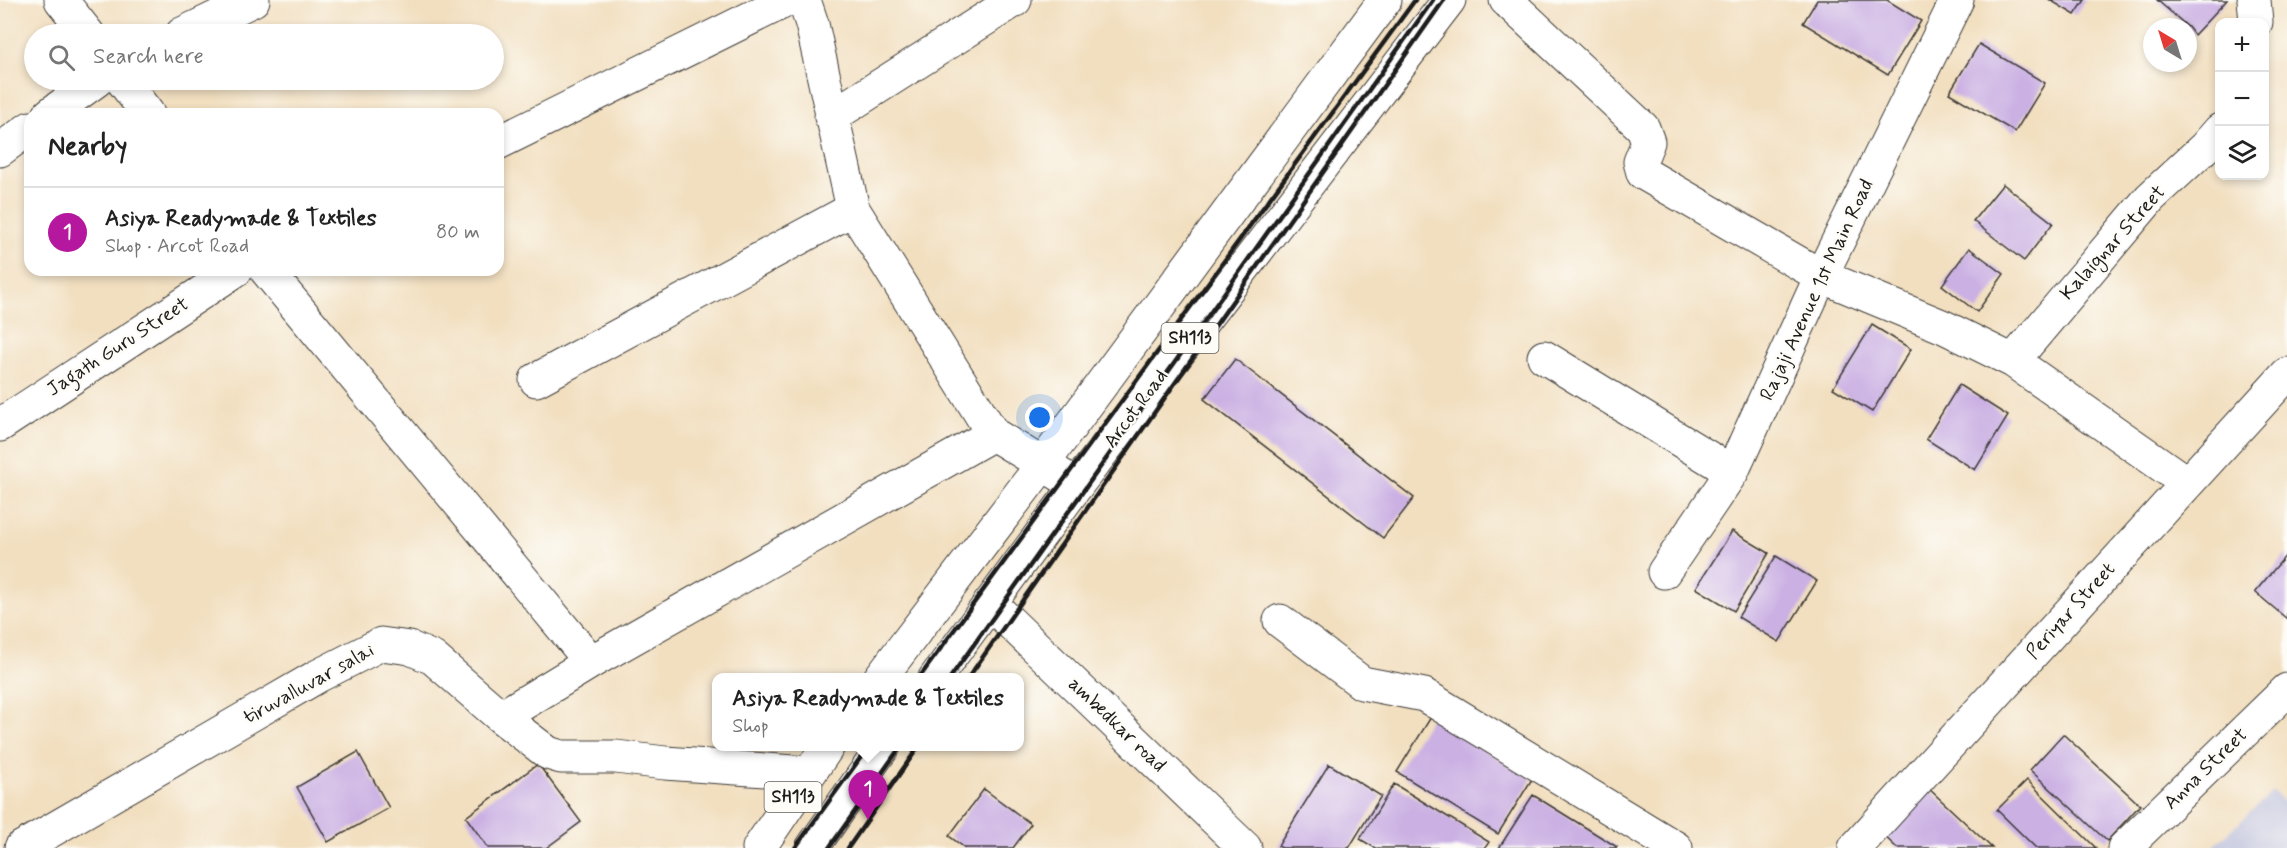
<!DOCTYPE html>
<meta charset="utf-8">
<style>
:root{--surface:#fff;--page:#f6f6f6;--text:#222;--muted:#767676;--line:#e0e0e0;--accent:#b5179e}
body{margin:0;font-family:Mynerve,sans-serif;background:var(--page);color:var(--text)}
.controls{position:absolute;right:18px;top:18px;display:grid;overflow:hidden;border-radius:12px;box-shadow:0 3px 9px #0003}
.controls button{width:54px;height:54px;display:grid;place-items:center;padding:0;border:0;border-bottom:2px solid var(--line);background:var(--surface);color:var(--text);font:30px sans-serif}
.compass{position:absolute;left:2143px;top:18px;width:54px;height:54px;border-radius:50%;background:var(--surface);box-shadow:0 3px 9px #0003;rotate:322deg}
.you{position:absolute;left:1040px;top:418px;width:21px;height:21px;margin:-15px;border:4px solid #fff;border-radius:50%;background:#1a73e8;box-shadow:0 0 0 9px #1a73e833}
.badge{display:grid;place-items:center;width:39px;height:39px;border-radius:50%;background:var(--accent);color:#fff;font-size:20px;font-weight:700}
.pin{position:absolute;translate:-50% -50px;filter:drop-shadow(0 2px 3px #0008)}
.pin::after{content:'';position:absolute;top:32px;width:21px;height:18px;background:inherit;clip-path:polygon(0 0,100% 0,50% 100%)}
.popup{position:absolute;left:712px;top:673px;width:312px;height:78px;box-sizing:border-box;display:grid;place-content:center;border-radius:12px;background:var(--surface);filter:drop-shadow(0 2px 4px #0005);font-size:20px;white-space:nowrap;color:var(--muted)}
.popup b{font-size:22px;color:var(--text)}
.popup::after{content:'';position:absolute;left:50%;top:100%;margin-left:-12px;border:12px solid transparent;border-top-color:var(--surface)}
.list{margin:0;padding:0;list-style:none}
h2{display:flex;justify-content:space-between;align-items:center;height:78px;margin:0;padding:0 24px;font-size:26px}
h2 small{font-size:20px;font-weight:400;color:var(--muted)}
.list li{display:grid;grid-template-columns:39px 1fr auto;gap:18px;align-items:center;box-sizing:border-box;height:90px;padding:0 24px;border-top:2px solid var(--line)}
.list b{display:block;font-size:22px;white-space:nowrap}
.list p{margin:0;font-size:20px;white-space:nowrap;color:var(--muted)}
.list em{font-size:20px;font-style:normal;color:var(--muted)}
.icon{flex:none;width:33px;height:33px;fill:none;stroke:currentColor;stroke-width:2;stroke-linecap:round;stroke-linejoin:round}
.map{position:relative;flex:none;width:2287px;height:848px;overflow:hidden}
.search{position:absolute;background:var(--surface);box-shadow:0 3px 9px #0003;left:24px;top:24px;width:480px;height:66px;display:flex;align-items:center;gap:15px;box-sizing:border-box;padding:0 21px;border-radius:33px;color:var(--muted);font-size:22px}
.panel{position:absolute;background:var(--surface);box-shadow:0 3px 9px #0003;left:24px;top:108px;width:480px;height:168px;border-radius:18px}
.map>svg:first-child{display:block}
.industrial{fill:#c0c2dd}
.building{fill:#cab0e3}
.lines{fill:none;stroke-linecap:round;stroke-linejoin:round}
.minor-casing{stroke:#3c3935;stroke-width:35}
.primary-casing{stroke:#3c3935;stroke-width:35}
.minor{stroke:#fff;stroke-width:33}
.primary{stroke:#fff;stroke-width:33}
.rail{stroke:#1c1c1c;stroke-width:4.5}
.labels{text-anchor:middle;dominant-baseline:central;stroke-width:5;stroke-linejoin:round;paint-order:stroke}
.shield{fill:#fdfcf7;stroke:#605f5e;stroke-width:1.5}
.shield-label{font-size:18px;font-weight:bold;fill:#1c1c1c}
.street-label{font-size:20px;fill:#1c1c1c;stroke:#fdfcf7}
</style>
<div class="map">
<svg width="2287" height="848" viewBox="0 0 2287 848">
<rect width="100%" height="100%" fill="#fdfcf7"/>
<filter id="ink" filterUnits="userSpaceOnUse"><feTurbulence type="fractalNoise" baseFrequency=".0167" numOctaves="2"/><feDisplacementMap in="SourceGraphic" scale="12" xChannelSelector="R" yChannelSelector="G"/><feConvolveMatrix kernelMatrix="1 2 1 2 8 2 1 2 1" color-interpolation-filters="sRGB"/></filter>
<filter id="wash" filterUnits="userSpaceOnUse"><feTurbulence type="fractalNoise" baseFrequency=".008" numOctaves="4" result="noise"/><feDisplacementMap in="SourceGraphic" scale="24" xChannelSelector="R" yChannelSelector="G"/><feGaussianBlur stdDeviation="1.35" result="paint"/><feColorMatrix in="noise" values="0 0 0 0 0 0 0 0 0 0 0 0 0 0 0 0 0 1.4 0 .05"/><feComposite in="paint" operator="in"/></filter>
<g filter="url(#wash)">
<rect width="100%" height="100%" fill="#f2dfc0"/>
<path class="industrial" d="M2273 791 2287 806V848H2212Z"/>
<g id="blocks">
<path class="building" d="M1817 0H1887L1921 21 1888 75 1803 23Z
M2050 0H2085L2075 15Z
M2157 0H2227L2194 35 2188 27Z
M1979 44 2045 83 2015 132 1949 93Z
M2003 184 2053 223 2024 261 1973 221Z
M1969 248 2004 274 1977 312 1942 285Z
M1872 325 1911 349 1872 412 1833 388Z
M1235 359 1414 498 1383 538 1204 399Z
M1959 385 2008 416 1975 470 1926 439Z
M1732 531 1769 553 1734 611 1696 588Z
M2287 554V619L2255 592Z
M1776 556 1817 581 1779 642 1738 617Z
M1431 717 1532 779 1498 834 1397 772Z
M2063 734 2140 805 2107 841 2030 770Z
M358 752 389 808 328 842 297 787Z
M538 764 581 822 546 848H488L466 817Z
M1329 764 1381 796 1349 848H1282L1278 846Z
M2027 780 2096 848H2036L1997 810Z
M1394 784 1489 842 1485 848H1375L1360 839Z
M1926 786 1992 848H1897L1881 833Z
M984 789 1031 824 1013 848H965L949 836Z
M1533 795 1617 847 1616 848H1499Z"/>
</g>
</g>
<g filter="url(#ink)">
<use href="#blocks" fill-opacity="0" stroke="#3c3935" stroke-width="1.5"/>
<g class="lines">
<g class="minor-casing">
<path id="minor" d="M61 0 88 34
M804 0 812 24 853 209 993 434
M1506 0 1643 128 1648 142 1640 162 1643 173 1821 276 1944 327 2013 361 2187 483
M2254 0 2256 22
M182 34 253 0
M122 80 148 114
M50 114 97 80
M831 117 1015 0
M498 143 787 0
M0 150 30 128
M266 270 591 662
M1544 357 1732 472
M2013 361 2150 198 2205 147 2220 130
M536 380 853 209
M0 425 236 270
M1664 572 1732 472 1821 276 1957 0
M990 603 1245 848
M1280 621 1362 683 1424 695 1676 848
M501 717 591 662 993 434 1077 485
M21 848 318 676 381 644 410 648 433 658 501 717 548 753 561 757H616L665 763 809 773
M1855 848 2287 374
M2124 848 2287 690"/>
</g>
<g class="primary-casing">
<path id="primary" d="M880 678 1042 465 1385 0
M935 678 1077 485 1449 0
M759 848 828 746
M812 848 884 746"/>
</g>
<use href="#minor" class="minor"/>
<use href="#primary" class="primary"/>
<path class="rail" d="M919 678 1415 0
M950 678 1433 0
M968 678 1444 0
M795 848 869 746
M829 848 901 746
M848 848 919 746"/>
</g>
</g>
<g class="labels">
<g class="shield">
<rect x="1161.5" y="323" width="57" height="30" rx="4.5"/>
<rect x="764.5" y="782" width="57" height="30" rx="4.5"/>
</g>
<g class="shield-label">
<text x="1190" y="338">SH113</text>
<text x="793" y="797">SH113</text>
</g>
<g class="street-label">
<text transform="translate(2113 243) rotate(-48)">Kalaignar Street</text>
<text transform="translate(1817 290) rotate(-65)">Rajaji Avenue 1st Main Road</text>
<text transform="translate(118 347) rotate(-33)">Jagath Guru Street</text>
<text transform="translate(1136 409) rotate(-53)">Arcot Road</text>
<text transform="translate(2071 611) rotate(-48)">Periyar Street</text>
<text transform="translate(309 684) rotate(-29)">tiruvalluvar salai</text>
<text transform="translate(1117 725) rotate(44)">ambedkar road</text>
<text transform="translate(2206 769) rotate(-44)">Anna Street</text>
</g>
</g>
</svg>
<div class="controls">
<button>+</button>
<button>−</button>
<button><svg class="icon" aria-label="layers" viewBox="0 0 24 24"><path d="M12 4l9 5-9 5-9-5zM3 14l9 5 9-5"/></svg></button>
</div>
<svg class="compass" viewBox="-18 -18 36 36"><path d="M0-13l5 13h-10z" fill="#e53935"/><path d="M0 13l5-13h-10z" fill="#767676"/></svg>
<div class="you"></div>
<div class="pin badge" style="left:868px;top:820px">1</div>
<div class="popup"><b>Asiya Readymade &amp; Textiles</b>Shop</div>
<div class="search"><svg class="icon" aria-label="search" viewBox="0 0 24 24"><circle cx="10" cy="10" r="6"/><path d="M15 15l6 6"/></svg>Search here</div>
<section class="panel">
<h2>Nearby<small></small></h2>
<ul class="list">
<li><span class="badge">1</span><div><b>Asiya Readymade &amp; Textiles</b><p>Shop · Arcot Road</p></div><em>80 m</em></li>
</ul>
</section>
</div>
